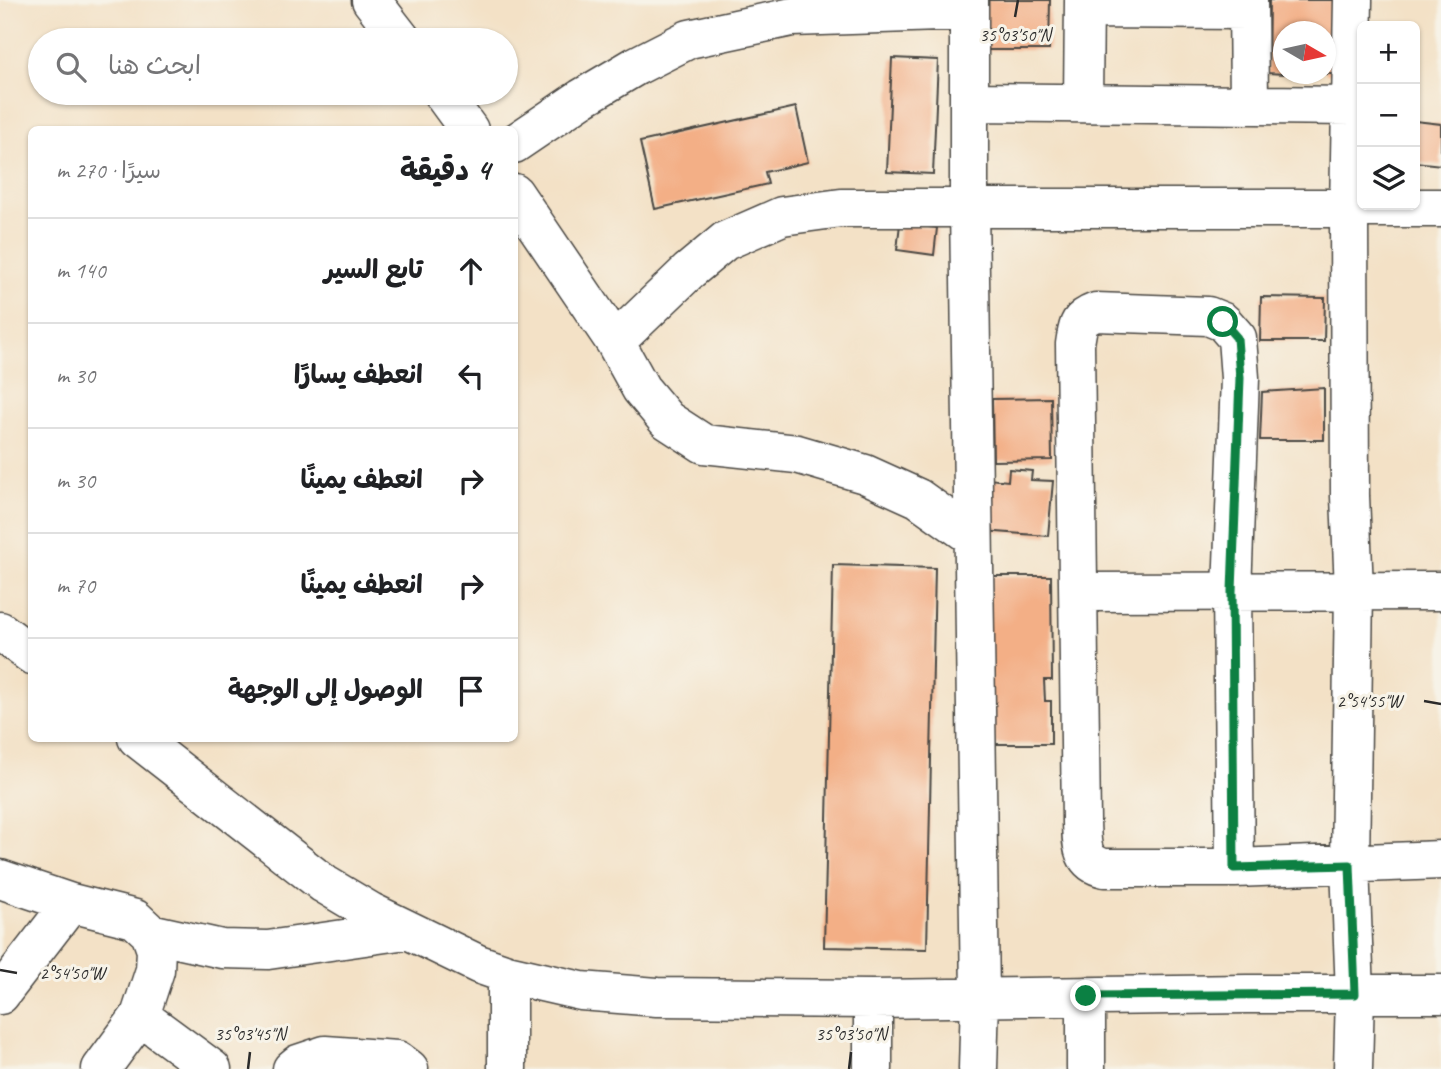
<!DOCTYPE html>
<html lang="ar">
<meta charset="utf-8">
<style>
:root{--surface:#fff;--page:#f2f2f2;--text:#202124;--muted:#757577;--line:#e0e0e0}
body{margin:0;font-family:Caveat,"Playpen Sans Arabic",sans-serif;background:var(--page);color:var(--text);direction:rtl}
.controls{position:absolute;right:21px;top:21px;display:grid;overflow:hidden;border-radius:10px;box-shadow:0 2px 5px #0004}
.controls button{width:63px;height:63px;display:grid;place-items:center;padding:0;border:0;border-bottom:2px solid var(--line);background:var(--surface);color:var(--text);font:35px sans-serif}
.compass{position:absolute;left:1273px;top:21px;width:63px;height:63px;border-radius:50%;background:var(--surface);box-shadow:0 2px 5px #0004;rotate:99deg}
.stop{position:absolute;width:21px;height:21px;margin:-16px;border:5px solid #0b8043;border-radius:50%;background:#fff}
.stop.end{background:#0b8043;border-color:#fff;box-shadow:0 2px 7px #0008}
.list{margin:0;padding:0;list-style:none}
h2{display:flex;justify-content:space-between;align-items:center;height:91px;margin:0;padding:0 28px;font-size:30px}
h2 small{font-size:23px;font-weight:400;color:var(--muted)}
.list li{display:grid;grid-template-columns:46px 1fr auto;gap:21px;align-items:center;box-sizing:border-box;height:105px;padding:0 28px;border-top:2px solid var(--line)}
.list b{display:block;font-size:26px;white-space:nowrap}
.list em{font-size:23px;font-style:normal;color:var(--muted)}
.icon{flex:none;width:38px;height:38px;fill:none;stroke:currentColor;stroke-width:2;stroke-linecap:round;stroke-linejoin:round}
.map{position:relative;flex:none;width:1441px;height:1069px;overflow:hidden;direction:ltr}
.search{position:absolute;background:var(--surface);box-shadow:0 2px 5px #0004;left:28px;top:28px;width:490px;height:77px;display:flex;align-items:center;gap:18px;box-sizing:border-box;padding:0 24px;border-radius:38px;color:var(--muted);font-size:26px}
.panel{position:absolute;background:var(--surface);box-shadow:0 2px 5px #0004;left:28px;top:126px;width:490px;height:616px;border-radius:10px;direction:rtl}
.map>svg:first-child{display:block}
.building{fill:#f3af86}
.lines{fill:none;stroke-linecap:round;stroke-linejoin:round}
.minor-casing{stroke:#494642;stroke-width:41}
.minor{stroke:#fff;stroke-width:38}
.route{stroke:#0b8043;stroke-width:9}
.ticks{fill:none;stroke:#2b2b2b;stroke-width:2.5}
.ticks-label{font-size:18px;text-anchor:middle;fill:#2b2b2b;stroke:#f7f3e8;stroke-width:6;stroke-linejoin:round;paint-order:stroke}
</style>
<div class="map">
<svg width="1441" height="1069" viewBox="0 0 1441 1069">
<rect width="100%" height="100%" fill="#f7f3e8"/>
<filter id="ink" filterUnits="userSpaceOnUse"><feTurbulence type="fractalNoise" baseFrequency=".0143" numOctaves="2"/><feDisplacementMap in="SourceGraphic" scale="14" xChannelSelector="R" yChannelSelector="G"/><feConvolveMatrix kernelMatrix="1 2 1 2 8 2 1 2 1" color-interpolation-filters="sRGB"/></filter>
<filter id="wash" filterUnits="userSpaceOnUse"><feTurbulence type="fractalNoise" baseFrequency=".00686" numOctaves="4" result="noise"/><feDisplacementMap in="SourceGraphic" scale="28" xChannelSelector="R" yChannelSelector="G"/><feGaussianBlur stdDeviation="1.57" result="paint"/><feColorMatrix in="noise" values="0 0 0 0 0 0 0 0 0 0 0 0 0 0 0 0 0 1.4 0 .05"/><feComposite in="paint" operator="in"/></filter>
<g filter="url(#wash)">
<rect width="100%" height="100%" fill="#f3e1c6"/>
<g id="blocks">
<path class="building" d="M985 0H1050L1049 50H984Z
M1269 0H1337L1336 74H1326V32H1284V74L1268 73Z
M892 58 938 60 933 174 887 172Z
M796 107 808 162 765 172 768 184 655 209 640 142Z
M1415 121 1441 124V165L1415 162Z
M900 224 937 228 934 255 897 250Z
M1261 297 1325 298 1324 341H1260Z
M1324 388V440H1260L1262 392Z
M1051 398 1052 460 993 461 992 399Z
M1009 469 1032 471 1031 480 1053 481 1048 536 984 531 988 479 1008 481Z
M833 565 935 568 927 949 824 947Z
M985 576H1051L1052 680H1044L1045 701H1051V744H985Z"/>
</g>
</g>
<g filter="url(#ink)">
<use href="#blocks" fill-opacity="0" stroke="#494642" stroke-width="2"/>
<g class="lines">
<g class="minor-casing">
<path id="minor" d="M371 0 402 40
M969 0V206L980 997 978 1069
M1248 0 1249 104
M1084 9 1248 10
M442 93 469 130
M1083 101 1084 0
M969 102 1351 106
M514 144 582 98 636 66 689 39 792 17 969 11
M514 193 615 342 641 389 667 420 704 444 797 454 865 474 918 498 973 537
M615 342 689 271 725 241 782 216 841 208H1441
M1079 592 1441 591
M0 631 32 655
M137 738 324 884 371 912 478 964 507 974 581 991 657 997 873 999 1247 994H1441
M1235 868 1232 591 1240 378 1237 338 1223 322 1208 316 1096 312C1077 319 1078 326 1075 344L1081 822C1082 843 1080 863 1105 868H1235L1441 860
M0 879 71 903 135 919 150 933 156 950 155 970 140 1016
M150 933 222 949 268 950 406 930
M0 995 71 903
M101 1069 140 1016 212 1069
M292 1069 298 1064 325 1055 397 1060 409 1069
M507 1069V974
M873 1069V999
M1086 1069V996
M1353 1069 1355 994 1350 865 1354 589 1350 496 1349 210 1353 0"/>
</g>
<use href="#minor" class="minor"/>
</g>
</g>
<g class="lines" filter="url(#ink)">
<path class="route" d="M1086 996 1355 994 1350 865 1234 868 1232 591 1240 378 1237 338 1223 322"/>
</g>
<path class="ticks" d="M1015 17 1018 0M1424 701 1441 704M0 970 17 973M248 1069 250 1052M849 1069 851 1052"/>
<g class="ticks-label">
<text x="1015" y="41">35°03'50"N</text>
<text x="1369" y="707">2°54'55"W</text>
<text x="72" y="979">2°54'50"W</text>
<text x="250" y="1040">35°03'45"N</text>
<text x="851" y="1040">35°03'50"N</text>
</g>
</svg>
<div class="controls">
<button>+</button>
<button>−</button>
<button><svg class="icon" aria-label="layers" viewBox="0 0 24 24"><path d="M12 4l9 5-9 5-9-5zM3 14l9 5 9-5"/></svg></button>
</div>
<svg class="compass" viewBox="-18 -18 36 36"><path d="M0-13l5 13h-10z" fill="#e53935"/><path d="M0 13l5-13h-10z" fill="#757577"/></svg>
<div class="stop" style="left:1223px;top:322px"></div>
<div class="stop end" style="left:1086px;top:996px"></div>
<div class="search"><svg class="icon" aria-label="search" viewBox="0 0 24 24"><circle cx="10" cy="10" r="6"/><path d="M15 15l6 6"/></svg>ابحث هنا</div>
<section class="panel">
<h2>4 دقيقة<small>سيرًا · 270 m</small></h2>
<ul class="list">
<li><svg class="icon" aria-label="ahead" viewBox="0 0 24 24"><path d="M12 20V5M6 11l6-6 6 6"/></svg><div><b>تابع السير</b></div><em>140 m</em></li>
<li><svg class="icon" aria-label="left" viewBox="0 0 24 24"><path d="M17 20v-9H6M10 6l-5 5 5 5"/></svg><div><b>انعطف يسارًا</b></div><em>30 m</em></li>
<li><svg class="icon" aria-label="right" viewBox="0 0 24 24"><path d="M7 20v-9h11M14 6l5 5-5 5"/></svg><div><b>انعطف يمينًا</b></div><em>30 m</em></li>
<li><svg class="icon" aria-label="right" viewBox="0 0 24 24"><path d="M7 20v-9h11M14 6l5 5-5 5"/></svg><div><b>انعطف يمينًا</b></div><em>70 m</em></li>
<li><svg class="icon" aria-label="arrive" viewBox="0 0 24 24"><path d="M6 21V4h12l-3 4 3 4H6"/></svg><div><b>الوصول إلى الوجهة</b></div></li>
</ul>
</section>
</div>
